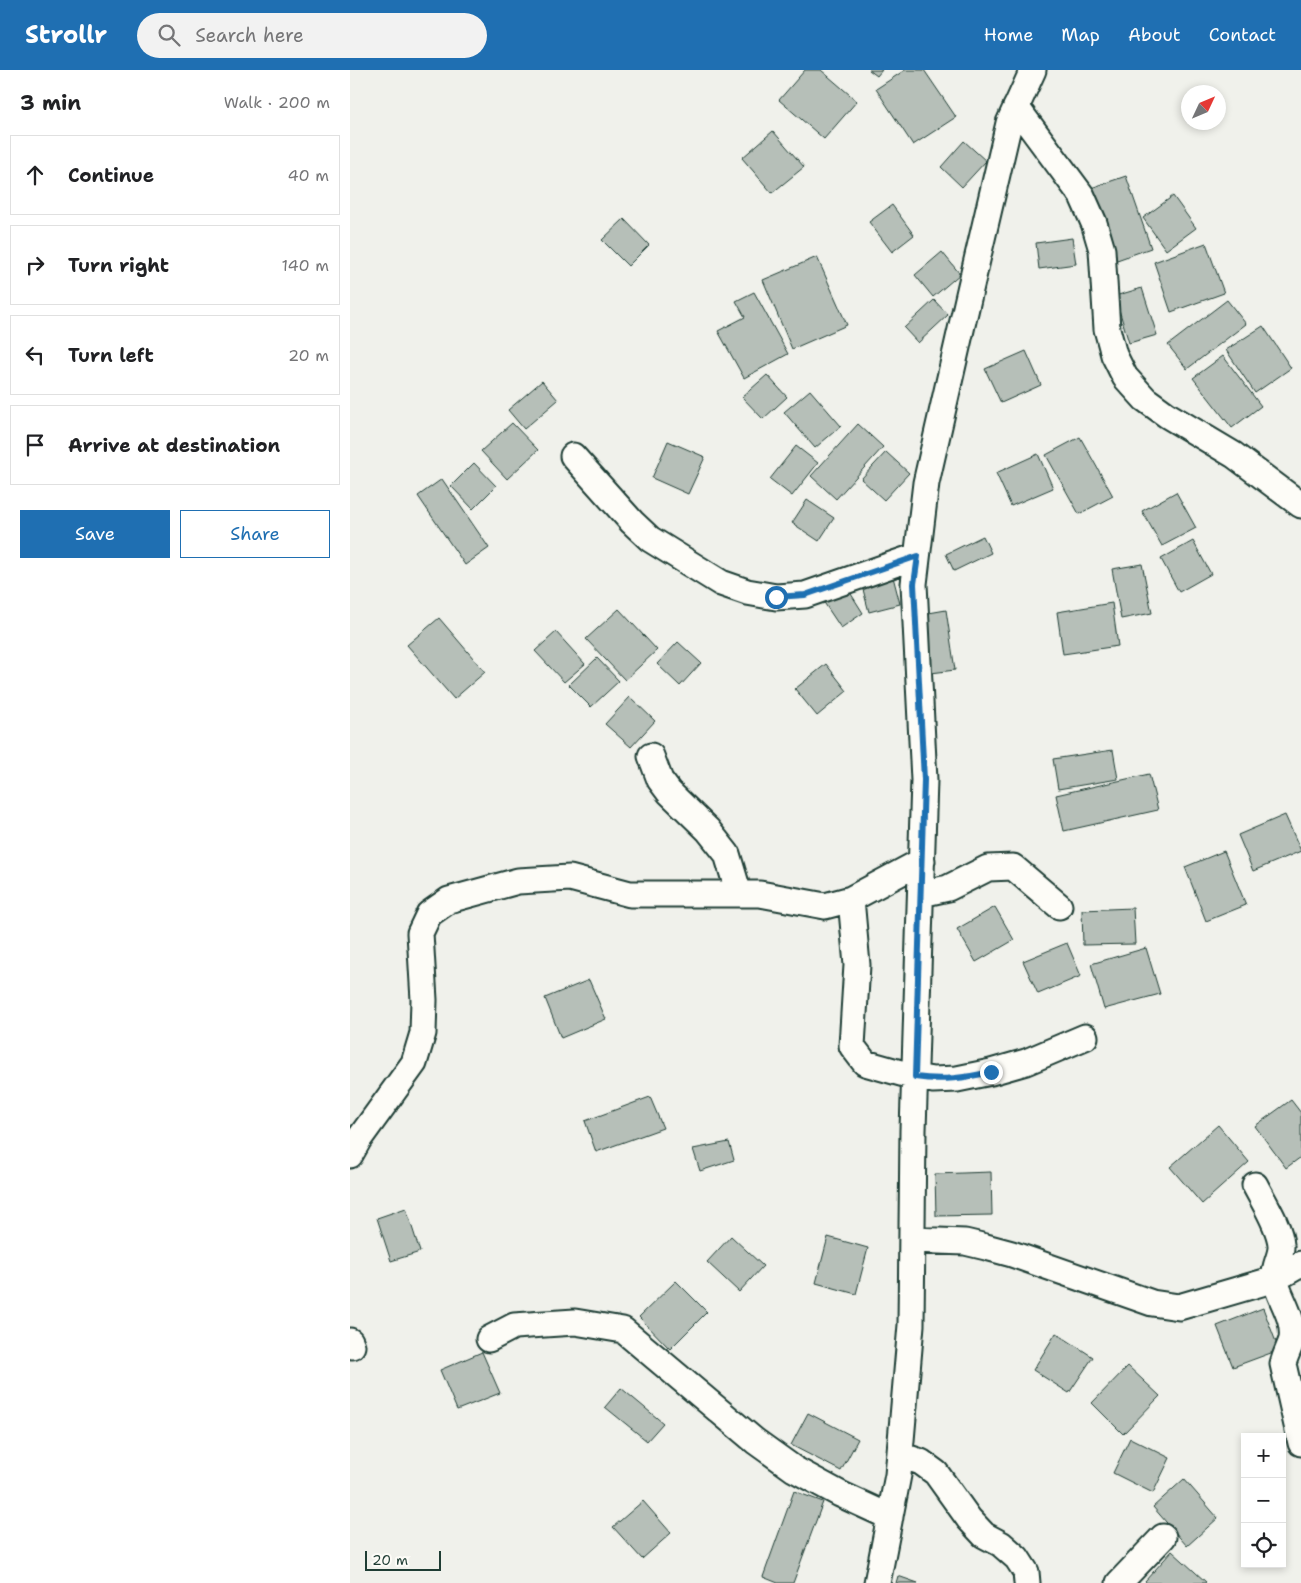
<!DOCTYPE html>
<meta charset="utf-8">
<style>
:root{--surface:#fff;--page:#f2f2f2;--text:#202124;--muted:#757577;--line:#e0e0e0;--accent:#1f6fb2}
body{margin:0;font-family:"Shantell Sans",sans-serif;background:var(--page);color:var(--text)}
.controls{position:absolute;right:15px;bottom:15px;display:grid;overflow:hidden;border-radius:0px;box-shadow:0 2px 8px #0003}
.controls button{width:45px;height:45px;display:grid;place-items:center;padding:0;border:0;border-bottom:1px solid var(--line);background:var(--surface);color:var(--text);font:25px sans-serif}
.compass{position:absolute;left:831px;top:15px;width:45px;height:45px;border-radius:50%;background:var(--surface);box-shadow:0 2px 8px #0003;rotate:46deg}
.scale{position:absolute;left:15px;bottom:12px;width:76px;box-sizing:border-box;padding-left:5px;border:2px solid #1f3d34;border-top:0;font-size:14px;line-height:18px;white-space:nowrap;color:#1f3d34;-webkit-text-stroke:4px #fdfcf7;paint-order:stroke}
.stop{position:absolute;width:15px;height:15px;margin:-11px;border:4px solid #1f6fb2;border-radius:50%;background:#fff}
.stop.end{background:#1f6fb2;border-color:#fff;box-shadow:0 1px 5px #0008}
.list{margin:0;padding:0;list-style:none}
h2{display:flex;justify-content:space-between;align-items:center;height:65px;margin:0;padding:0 20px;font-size:21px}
h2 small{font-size:16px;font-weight:400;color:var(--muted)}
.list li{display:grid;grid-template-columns:32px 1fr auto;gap:15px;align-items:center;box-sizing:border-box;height:80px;margin:0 10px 10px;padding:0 10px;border:1px solid var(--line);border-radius:0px}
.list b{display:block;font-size:19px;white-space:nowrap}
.list em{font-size:16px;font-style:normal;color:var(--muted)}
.actions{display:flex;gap:10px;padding:15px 20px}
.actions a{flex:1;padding:11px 0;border:1px solid var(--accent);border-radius:0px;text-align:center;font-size:18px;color:var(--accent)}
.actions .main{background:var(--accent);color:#fff}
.icon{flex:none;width:28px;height:28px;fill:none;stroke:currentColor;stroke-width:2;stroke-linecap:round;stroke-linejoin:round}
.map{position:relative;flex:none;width:951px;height:1513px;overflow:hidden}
header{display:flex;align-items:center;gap:30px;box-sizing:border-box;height:70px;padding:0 25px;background:var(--accent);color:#fff}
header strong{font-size:24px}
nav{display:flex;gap:28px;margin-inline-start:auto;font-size:18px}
.search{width:350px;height:45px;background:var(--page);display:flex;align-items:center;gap:12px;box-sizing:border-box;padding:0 18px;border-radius:28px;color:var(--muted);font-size:19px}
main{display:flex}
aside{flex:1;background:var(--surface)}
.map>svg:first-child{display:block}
.building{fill:#b6bfb8;stroke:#1f3d34}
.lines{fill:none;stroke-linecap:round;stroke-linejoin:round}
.minor-casing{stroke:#1f3d34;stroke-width:29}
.minor{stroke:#fdfcf7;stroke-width:25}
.route{stroke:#1f6fb2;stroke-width:6}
</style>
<header>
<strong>Strollr</strong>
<div class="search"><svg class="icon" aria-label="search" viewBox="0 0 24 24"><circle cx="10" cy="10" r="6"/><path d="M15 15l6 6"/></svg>Search here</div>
<nav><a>Home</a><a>Map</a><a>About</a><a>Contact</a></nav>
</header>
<main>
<aside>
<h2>3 min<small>Walk · 200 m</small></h2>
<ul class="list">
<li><svg class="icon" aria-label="ahead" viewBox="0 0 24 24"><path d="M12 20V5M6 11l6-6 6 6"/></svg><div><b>Continue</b></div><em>40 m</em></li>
<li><svg class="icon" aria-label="right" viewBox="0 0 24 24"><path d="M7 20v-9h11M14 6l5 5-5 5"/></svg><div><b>Turn right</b></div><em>140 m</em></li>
<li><svg class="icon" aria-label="left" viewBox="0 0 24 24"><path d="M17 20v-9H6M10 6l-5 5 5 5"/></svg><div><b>Turn left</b></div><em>20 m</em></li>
<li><svg class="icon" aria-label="arrive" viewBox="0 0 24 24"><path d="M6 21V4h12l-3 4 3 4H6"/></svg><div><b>Arrive at destination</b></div></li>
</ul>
<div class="actions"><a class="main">Save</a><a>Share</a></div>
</aside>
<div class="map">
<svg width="951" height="1513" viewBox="0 0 951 1513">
<rect width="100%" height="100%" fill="#f0f1eb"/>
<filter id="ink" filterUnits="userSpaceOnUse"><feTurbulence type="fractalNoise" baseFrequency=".02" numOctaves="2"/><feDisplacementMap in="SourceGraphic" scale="10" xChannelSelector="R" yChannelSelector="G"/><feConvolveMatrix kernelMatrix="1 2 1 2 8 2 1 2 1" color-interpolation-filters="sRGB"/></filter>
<g filter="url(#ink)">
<path class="building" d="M455 0H471L507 31 474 69 429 30Z
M519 0H532L527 6Z
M555 0H574L606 47 563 75 526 19Z
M423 61 454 97 422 123 392 88Z
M614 71 636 91 612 117 591 97Z
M776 106 801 178 767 190 741 118Z
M823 126 846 158 816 180 793 148Z
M542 135 564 165 542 182 519 152Z
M274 149 299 175 278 196 252 170Z
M722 168 726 194 689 199 686 173Z
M856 173 874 223 821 242 804 192Z
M592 182 610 204 583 227 565 205Z
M467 187 497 255 442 279 413 210Z
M792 218 807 265 779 273 765 226Z
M404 222 438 284 394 308 368 261 395 247 386 231Z
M584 230 598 245 568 273 554 258Z
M877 230 896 254 837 299 818 275Z
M913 256 941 298 905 323 876 280Z
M676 281 691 315 651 333 635 299Z
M873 286 911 336 882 358 843 308Z
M417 305 437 327 413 349 392 327Z
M192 311 208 330 174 359 158 340Z
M460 320 491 356 465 378 434 342Z
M162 353 188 380 157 409 131 381Z
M508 354 533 377 486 429 461 406Z
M730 367 763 426 729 444 696 385Z
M318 371 355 387 338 424 302 408Z
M446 376 468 393 442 426 420 409Z
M536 382 559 403 534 430 511 409Z
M688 384 703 418 661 436 646 403Z
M124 393 146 416 123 439 101 416Z
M92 409 139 478 115 495 68 426Z
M826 422 846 458 812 476 792 441Z
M457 430 484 448 469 471 442 453Z
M633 466 641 483 604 501 596 484Z
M843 471 861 504 829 522 811 489Z
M792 494 802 543 771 549 762 499Z
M542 503 550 534 519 542 511 512Z
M496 516 513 543 491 558 473 531Z
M762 533 768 576 713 584 707 542Z
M269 539 307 580 275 610 236 569Z
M596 540 605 600 581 603 573 544Z
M89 548 135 602 104 629 57 575Z
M206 562 235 594 214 612 185 581Z
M328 572 351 593 330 616 307 594Z
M247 588 269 611 241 637 219 615Z
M476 594 497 621 467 646 445 619Z
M280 627 305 651 281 677 255 654Z
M763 680 768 709 708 719 703 689Z
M799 704 808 740 714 761 706 725Z
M935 745 951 781 903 801 888 765Z
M874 781 896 835 856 851 835 797Z
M645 837 664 870 626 892 607 859Z
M783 838 785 874 733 875 732 840Z
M717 873 731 906 688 924 673 891Z
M796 878 810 924 754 939 741 894Z
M239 910 256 949 211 968 195 928Z
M300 1027 313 1058 246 1082 235 1051Z
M941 1030 951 1043V1087L936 1098 905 1056Z
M868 1055 899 1092 852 1134 820 1097Z
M379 1072 384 1090 350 1101 343 1079Z
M641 1102 642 1145 586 1146 585 1104Z
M56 1138 70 1182 41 1191 27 1148Z
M381 1166 413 1196 389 1222 357 1192Z
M478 1167 518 1178 506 1224 466 1213Z
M326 1211 357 1242 320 1279 289 1247Z
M913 1238 929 1280 883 1297 867 1256Z
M706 1263 743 1287 719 1323 683 1300Z
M132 1282 150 1323 107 1340 90 1300Z
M778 1296 810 1326 773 1364 742 1333Z
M271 1318 313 1353 297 1371 255 1337Z
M458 1343 508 1369 491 1401 441 1375Z
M780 1368 820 1388 803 1423 763 1403Z
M834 1409 868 1448 837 1476 803 1437Z
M444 1421 473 1432 443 1513H428L413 1507Z
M293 1431 321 1463 292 1489 263 1457Z
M822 1481 856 1512 855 1513H797L795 1511Z
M548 1506 568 1513H546Z"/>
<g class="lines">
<g class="minor-casing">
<path id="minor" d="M666 37 732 126 744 153 752 180 757 259 764 285 775 307 795 329 817 345 884 385 951 435
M223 386 282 452 300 469 371 513 397 522 426 527 455 525 567 486
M301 686 310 710 319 722 358 760 377 784 389 824
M571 824 598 818 638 798 663 797 709 836
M501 829 507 895 502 976 515 993 565 1007 583 1010 607 1009 641 1002 676 992 735 967
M0 1085 9 1069 64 993 73 963 74 930 70 863 79 844 99 830 168 811 220 808 280 824H410L475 836 501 829 572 791
M905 1115C913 1131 930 1157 931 1175 932 1186 923 1197 925 1209 929 1229 945 1247 942 1269 940 1277 935 1285 933 1294L951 1373
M562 1170 615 1172 636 1177 662 1184 802 1233 829 1237 925 1209 951 1194
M139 1269 164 1256 225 1252 273 1260 405 1371 444 1399 490 1424 540 1447
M0 1271 2 1276
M550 1385 571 1392 586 1403 619 1449 634 1465 651 1474 667 1488 676 1502 677 1513
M527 1513 548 1405 561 1255 563 1060 574 710 564 514 576 413 620 220 659 53 683 0
M769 1513 813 1467"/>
</g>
<use href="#minor" class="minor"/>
</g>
</g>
<g class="lines" filter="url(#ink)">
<path class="route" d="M426 527 455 525 568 486 564 514 574 710 565 1007C592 1011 615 1008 641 1002"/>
</g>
</svg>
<div class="controls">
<button>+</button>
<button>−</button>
<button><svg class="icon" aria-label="locate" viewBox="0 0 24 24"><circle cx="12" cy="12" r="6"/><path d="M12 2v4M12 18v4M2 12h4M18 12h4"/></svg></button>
</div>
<svg class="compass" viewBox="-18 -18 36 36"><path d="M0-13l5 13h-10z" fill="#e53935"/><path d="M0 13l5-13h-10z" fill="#757577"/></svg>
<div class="scale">20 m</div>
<div class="stop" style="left:426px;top:527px"></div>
<div class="stop end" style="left:641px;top:1002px"></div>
</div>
</main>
